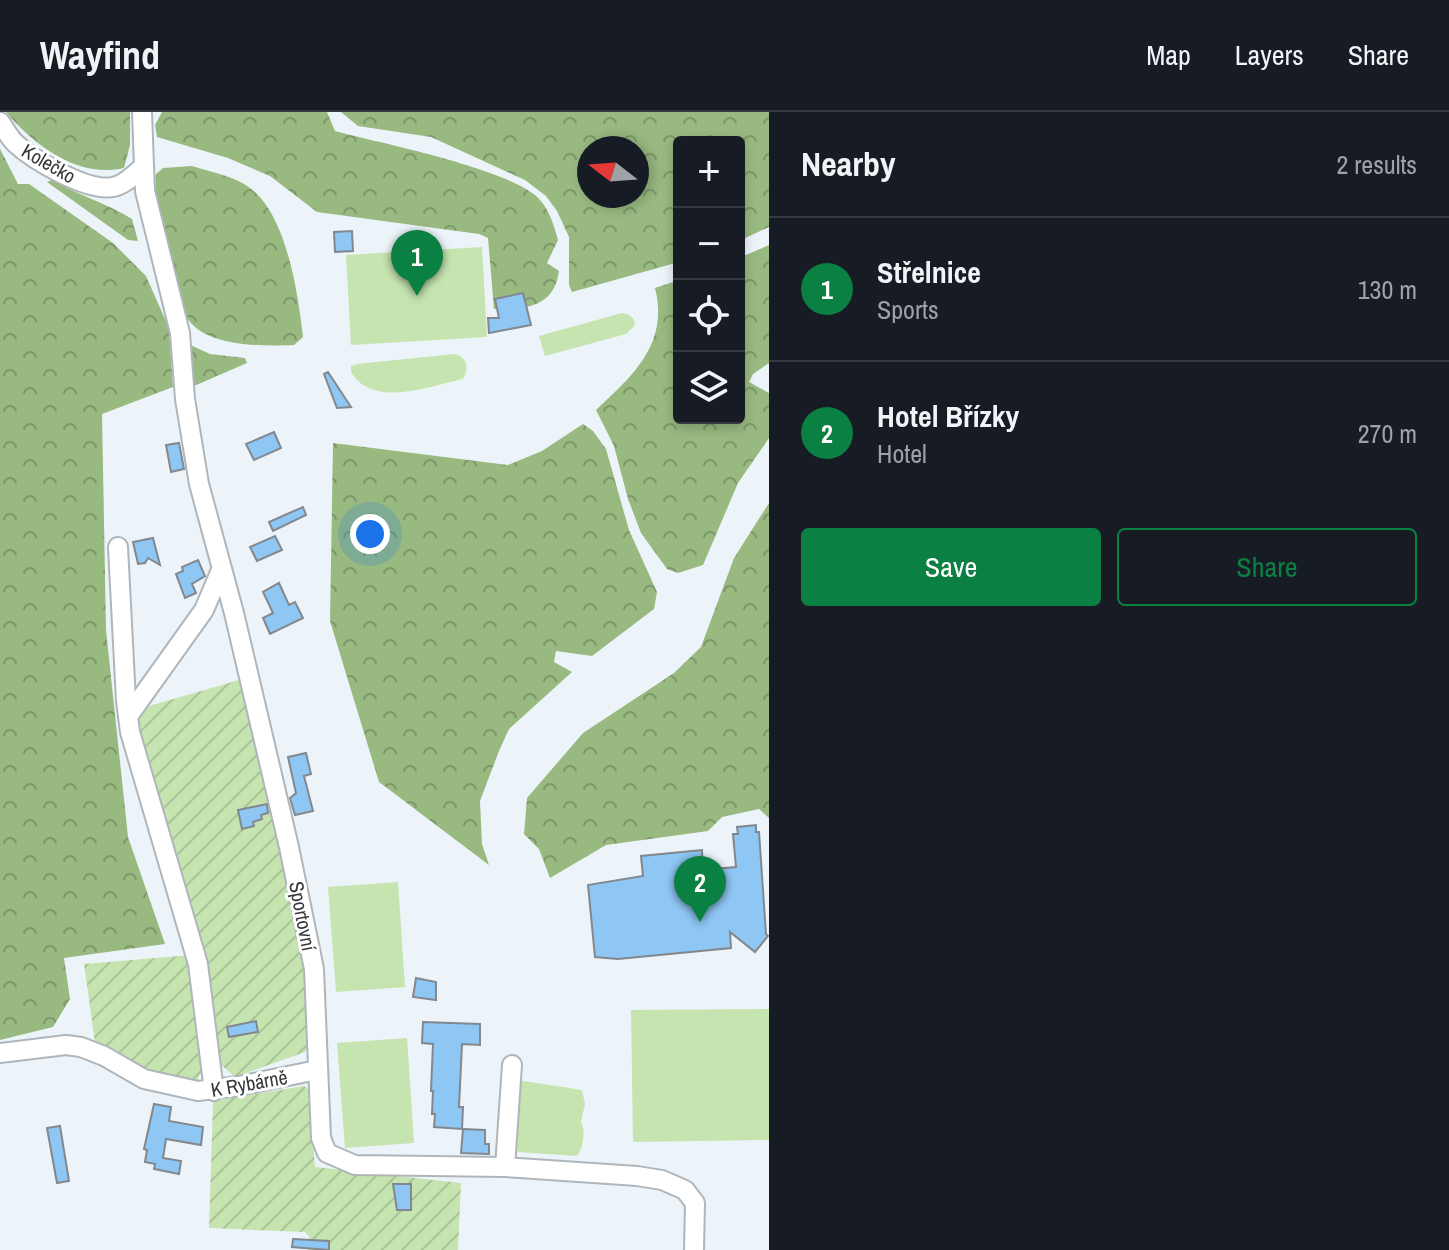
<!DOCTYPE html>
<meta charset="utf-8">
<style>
:root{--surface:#171b24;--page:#20242c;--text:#f1f3f6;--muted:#9ea1a6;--line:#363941;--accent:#0b8043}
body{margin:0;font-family:"Archivo Narrow",sans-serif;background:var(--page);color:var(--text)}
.controls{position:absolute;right:24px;top:24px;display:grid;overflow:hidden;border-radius:8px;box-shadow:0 4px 12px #0003}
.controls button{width:72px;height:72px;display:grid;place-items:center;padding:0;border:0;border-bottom:2px solid var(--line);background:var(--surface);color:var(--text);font:40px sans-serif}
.compass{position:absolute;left:577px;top:24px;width:72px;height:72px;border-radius:50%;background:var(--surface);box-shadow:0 4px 12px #0003;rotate:287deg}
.you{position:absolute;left:370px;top:422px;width:28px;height:28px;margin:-20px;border:6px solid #fff;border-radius:50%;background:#1a73e8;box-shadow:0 0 0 12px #1a73e833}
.badge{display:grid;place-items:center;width:52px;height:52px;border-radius:50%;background:var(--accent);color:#fff;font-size:26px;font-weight:700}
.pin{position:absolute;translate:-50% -66px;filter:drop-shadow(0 2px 4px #0008)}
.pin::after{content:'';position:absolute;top:42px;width:28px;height:24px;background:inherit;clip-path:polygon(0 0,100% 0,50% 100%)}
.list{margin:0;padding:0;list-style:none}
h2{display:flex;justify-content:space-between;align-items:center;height:104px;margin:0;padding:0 32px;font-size:34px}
h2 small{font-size:26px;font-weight:400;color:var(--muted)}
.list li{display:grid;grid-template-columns:52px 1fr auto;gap:24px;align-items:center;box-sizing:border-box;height:144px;padding:0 32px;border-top:2px solid var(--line)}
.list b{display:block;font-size:30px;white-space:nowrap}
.list p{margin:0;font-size:26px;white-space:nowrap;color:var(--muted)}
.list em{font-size:26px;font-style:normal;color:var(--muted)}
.actions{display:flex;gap:16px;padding:24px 32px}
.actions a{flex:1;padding:18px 0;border:2px solid var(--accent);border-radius:8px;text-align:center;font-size:28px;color:var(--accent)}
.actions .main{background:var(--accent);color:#fff}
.icon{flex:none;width:44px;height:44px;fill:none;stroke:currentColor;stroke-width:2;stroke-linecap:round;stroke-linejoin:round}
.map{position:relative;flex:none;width:769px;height:1138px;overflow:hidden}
header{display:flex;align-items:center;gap:48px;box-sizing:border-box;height:112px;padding:0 40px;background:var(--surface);border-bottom:2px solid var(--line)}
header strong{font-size:38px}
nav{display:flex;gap:44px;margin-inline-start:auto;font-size:28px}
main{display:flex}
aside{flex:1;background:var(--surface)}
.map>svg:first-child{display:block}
.grass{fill:#c5e4af}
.forest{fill:url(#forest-crowns);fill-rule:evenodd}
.garden{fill:url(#garden-furrows)}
.building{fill:#8ec6f4;stroke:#82888d;stroke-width:2}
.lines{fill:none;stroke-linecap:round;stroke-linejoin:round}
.minor-casing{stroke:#afb6bb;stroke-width:22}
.minor{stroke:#fff;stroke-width:18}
.labels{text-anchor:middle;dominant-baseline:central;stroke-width:6;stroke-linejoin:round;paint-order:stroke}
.street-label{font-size:20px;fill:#36383b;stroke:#fff}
</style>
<header>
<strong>Wayfind</strong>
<nav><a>Map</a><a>Layers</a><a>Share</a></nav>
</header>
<main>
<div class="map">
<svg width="769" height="1138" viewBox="0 0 769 1138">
<defs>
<pattern id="forest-crowns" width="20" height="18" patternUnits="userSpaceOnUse" patternTransform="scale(2)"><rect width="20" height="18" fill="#98b980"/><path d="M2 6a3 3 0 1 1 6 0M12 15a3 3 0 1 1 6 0" fill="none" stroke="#7d976a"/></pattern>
<pattern id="garden-furrows" width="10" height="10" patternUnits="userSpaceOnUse" patternTransform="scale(2)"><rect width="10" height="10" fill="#c5e4af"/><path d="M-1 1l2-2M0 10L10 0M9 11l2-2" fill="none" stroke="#aac497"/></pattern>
</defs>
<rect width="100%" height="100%" fill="#edf4f9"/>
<path class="grass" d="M482 135 487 225 351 233 346 143Z
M622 201C630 202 634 205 635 213L626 222 545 244 539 224Z
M454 242C468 245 469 256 463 267 430 274 373 297 351 260V254L357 252Z
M398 770 405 875 336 880 328 775Z
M769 897V1028L633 1030 631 898Z
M407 926 414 1031 345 1036 337 931Z
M517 968 582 978 585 992 581 1010C586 1019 583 1036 577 1044L519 1040 512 1035Z"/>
<path class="forest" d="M6 0H130V33L124 56C78 67 34 33 6 0Z
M162 0H327L335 19C379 31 513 57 540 88 550 99 554 114 558 128L547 151 559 159C554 196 525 197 494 197L488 126 479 122 317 100 270 64 228 46 157 25 155 13Z
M341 0H769V115L739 129V30H679V150L572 180 569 173V125L557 99 546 84 525 68 431 25 358 14ZM589 36H637V84H589Z
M0 37 18 72H29L113 131 146 164 169 216 173 275 102 302 106 518 128 725 165 832 64 846 70 887 53 915 0 928Z
M192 54C211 60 234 64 250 76 287 103 298 182 303 225L294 233C263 234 201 236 185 202 176 182 172 157 167 136 161 111 153 87 156 62L163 56Z
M52 68C78 83 106 91 132 107L138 129 128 128 47 70Z
M769 133V251L753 262 749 270 769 281V326L738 371 703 453 678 461 667 457 641 421 628 387 614 334 596 298C634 263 669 231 655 176L679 168V306H739V146Z
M186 231 210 242 245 246 247 251 194 274 190 273Z
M583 312 593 319 606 337 629 418 657 480 654 497 592 544 556 539 554 550 572 560 509 617 499 639 480 689 482 732 489 753 379 670 330 509 333 331 508 353 542 339Z
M769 391V706L759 697 722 705 708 719 606 733 550 766 539 737 524 722 527 686 583 621 674 561 701 535 734 446Z"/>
<path class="garden" d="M239 568 302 835 311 931 305 940 235 965 217 949 137 614 142 596Z
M191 843 195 907 200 909 204 955 195 972 153 962 95 931 84 852Z
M304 974 309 978 315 1055 461 1071 458 1138H308L309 1125 305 1120 209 1116 213 989Z"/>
<path class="building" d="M352 119 353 139 335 140 334 120Z
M523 181 531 213 489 221 488 206H499L495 187Z
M328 260 351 295 337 296 324 262Z
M274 320 281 336 254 348 246 332Z
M179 331 184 357 171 360 166 333Z
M303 395 306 403 273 419 269 410Z
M275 424 282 438 257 449 250 435Z
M153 426 160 453 148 446 145 451 138 452 133 430Z
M198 448 205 464 192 472 196 481 185 486 176 462 183 459 182 455Z
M279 471 289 493 295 490 303 506 270 522 263 506 273 501 263 480Z
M306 641 311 662 304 664 313 699 295 703 290 686 296 681 288 645Z
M267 692 268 701 261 703 262 707 253 710 254 714 242 717 238 698Z
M756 713V720H759L766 822 768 824 755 840 730 820 731 836 618 847 595 845 588 773 643 764 641 744 702 738 703 758 736 755 733 722H738L737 715Z
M416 866 436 870V888L413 885Z
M256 909 258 920 229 925 227 915Z
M423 910 480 912V933L462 932 459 995H463L462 1017 434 1015 435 1002H432L433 979H431L433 932 422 931Z
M154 992 171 995 169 1009 203 1015 201 1033 166 1027 163 1046 181 1049 179 1062 154 1057 155 1052 145 1050 147 1038 144 1037Z
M60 1014 69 1069 57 1071 47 1016Z
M463 1017 485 1018V1032H489V1042L461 1041Z
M393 1072H411V1098H397Z
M293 1127 329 1129V1138L292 1135Z"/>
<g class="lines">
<g class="minor-casing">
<path id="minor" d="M0 10C5 17 9 25 15 31 33 48 87 80 113 75 125 73 136 61 144 54L142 0
M144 54 145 79 180 221 185 287 199 372 234 501 289 735 314 857 321 1026 327 1041 355 1053 505 1055 637 1064 662 1068 685 1078 695 1091 694 1138
M118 435 126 589 130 620 198 852 214 979
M129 603 204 498 221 458
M0 941 66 933 81 935 104 944 144 967 198 979 239 974 317 958
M505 1055 512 953"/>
</g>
<use href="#minor" class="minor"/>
</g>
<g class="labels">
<g class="street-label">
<text transform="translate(49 51) rotate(30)">Kolečko</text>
<text transform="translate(303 804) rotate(79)">Sportovní</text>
<text transform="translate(249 971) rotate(-10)">K Rybárně</text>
</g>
</g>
</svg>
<div class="controls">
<button>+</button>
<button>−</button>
<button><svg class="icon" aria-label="locate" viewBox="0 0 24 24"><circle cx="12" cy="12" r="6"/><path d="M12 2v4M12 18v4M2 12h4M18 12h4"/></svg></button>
<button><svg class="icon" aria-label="layers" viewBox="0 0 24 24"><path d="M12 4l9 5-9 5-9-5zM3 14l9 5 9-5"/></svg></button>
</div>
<svg class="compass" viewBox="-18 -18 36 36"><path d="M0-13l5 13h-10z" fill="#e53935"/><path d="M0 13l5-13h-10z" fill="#9ea1a6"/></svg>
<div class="you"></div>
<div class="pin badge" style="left:417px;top:184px">1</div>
<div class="pin badge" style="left:700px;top:810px">2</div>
</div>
<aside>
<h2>Nearby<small>2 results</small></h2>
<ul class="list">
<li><span class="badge">1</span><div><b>Střelnice</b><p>Sports</p></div><em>130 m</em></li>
<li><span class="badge">2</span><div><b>Hotel Břízky</b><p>Hotel</p></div><em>270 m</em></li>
</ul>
<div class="actions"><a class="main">Save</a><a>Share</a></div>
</aside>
</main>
